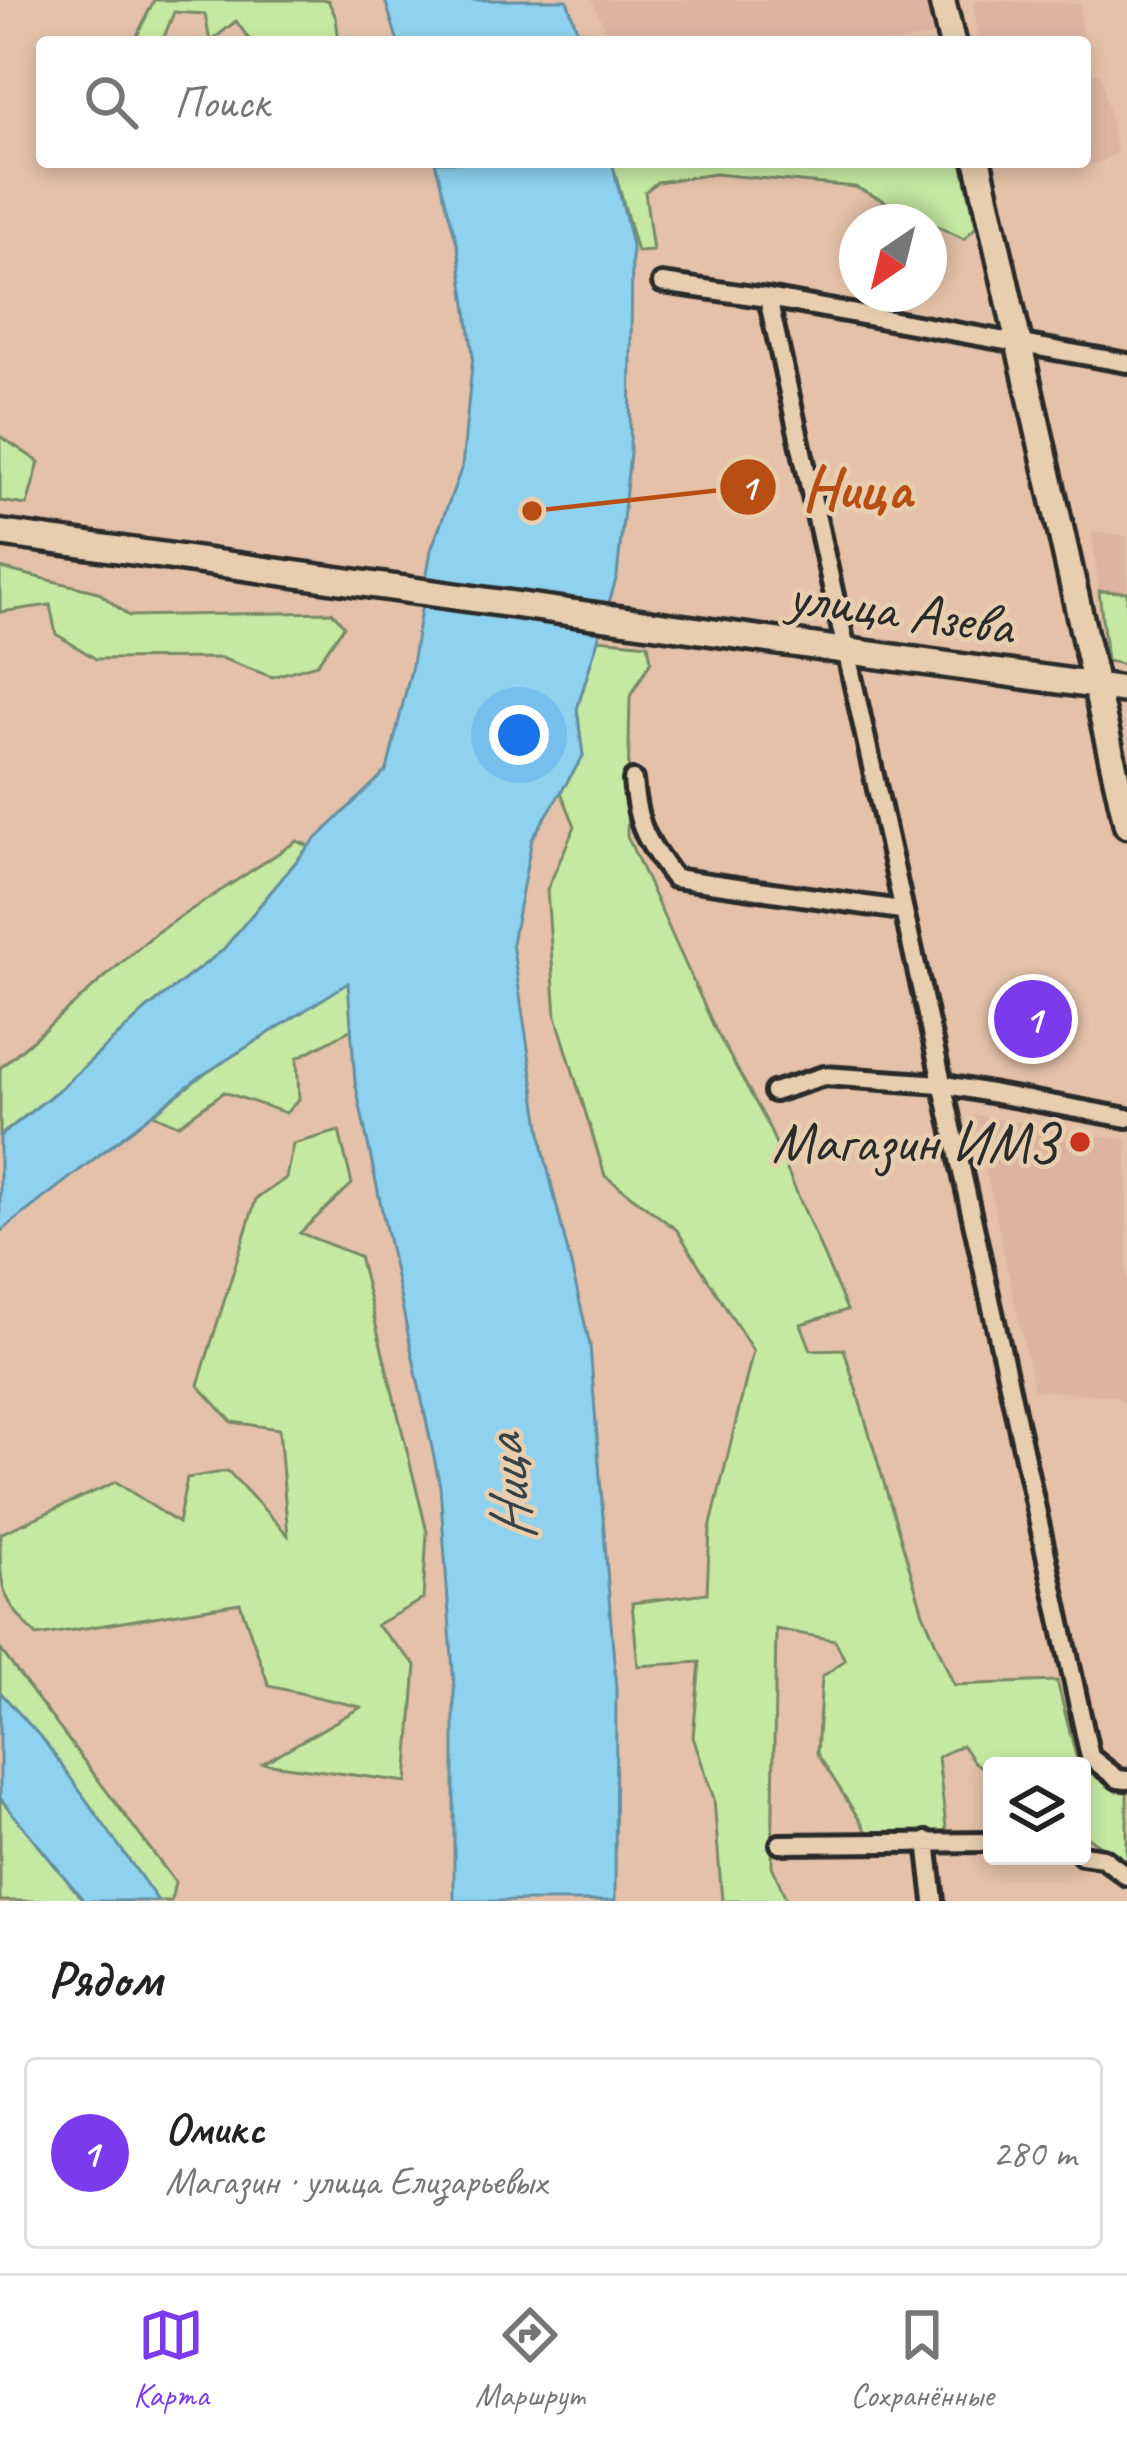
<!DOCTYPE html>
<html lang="ru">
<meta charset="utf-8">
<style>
:root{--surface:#fff;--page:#f2f2f2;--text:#222;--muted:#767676;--line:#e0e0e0;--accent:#7c3aed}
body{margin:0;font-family:Caveat,sans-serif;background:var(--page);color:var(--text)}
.controls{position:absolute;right:36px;bottom:36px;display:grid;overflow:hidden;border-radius:12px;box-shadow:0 6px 18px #0003}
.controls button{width:108px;height:108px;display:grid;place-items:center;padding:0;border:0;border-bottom:3px solid var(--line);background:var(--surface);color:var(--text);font:60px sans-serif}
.compass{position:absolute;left:839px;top:204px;width:108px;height:108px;border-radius:50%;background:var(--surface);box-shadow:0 6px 18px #0003;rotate:215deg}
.you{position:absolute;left:519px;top:735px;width:42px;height:42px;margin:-30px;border:9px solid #fff;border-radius:50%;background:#1a73e8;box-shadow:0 0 0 18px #1a73e833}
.badge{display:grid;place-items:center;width:78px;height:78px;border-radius:50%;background:var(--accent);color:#fff;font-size:39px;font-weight:700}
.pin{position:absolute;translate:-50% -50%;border:6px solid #fff;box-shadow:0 3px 12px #0006}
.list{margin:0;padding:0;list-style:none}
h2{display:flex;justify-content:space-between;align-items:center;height:156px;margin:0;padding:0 48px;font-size:51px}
h2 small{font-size:39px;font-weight:400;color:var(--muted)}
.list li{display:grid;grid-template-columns:78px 1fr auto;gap:36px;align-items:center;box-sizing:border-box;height:192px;margin:0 24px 24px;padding:0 24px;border:3px solid var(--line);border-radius:12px}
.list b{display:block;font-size:45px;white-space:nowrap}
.list p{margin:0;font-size:39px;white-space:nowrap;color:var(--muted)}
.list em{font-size:39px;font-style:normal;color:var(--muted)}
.icon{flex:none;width:66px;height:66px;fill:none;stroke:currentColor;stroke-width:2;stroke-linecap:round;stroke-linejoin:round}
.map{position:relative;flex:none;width:1127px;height:1901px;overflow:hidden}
.search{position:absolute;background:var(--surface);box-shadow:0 6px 18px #0003;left:36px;right:36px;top:36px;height:132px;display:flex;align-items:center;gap:30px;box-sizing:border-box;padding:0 42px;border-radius:12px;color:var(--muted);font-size:45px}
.sheet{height:372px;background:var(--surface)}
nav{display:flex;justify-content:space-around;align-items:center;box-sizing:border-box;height:168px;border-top:3px solid var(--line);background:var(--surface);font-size:33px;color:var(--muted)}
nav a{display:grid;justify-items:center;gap:6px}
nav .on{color:var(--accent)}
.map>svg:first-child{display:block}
.built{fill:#dcb4a0}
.green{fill:#c5e9a2;stroke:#788a66;stroke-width:3}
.water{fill:#8ed2ef;stroke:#668fa1;stroke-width:3}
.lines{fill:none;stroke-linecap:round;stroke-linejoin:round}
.street-casing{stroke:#2b2b2b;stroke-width:26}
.secondary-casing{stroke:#2b2b2b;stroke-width:33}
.street{stroke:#e7ceaf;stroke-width:16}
.secondary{stroke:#e7ceaf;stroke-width:24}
.poi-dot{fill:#c8321e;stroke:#e7ceaf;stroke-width:4.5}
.labels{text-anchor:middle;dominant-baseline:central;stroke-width:9;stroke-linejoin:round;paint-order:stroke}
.street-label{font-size:57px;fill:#2b2b2b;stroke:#e7ceaf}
.poi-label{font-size:57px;fill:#2b2b2b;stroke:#e7ceaf;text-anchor:end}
.water-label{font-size:60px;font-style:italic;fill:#3a4448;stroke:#e7ceaf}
.leader{fill:none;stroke:#b94e14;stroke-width:4.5}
.callout-dot{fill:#b94e14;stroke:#e7ceaf;stroke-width:4.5}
.mark-label{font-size:36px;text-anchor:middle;font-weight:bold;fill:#fff}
.callout-label{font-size:60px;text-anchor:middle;font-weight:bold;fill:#b94e14;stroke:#e7ceaf;stroke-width:9;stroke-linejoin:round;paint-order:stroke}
</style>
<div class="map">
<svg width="1127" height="1901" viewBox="0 0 1127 1901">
<rect width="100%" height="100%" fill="#e4c1a8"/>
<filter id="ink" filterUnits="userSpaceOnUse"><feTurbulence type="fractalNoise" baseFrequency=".00833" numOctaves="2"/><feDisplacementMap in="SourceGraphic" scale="24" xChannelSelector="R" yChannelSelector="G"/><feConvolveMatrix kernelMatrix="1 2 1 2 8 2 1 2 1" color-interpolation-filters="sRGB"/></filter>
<g filter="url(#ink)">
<path class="built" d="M592 0H928L936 35 898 42H611Z
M973 0 1080 4 1082 42H979Z
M1085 72 1101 74 1117 154 1087 167 1057 162H1085Z
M1092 532 1127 536V592L1099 591Z
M974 1115 1127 1140V1405L1114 1396 1034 1390Z"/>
<path class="green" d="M154 0H328L336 18 339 42H251L236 21 210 42 205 14 174 12 162 42H134Z
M612 162H962L976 227 964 239 855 187 715 174 657 182 645 192 653 251 637 252Z
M0 436 39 462 27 505 0 501Z
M0 568 98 592 129 616 332 612 344 626 317 664 272 677 221 658 96 659 56 634 50 605 0 612Z
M1099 591 1127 592V665L1107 661Z
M598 639 648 644 651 661 630 697 627 836 716 1031 766 1121 847 1310 801 1324 811 1350 844 1349 923 1613 954 1685 1057 1681 1076 1756 1115 1791 1127 1792V1865L1082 1833V1766H992V1774L974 1762 962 1745 938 1757 947 1836 871 1838 817 1753 822 1677 845 1660 835 1640 776 1629 772 1866 787 1901H722L714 1799 693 1737 700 1662 638 1666 632 1603 707 1593 710 1529 753 1351 677 1230 605 1176 556 1016 547 890 575 826 561 792 583 756 577 709Z
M297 841 309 846 222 951 148 1008 61 1088 0 1136V1068L157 932Z
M349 982 352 1029 297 1058 299 1099 286 1113 224 1092 178 1125 153 1114 201 1076Z
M339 1131 352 1184 300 1233 359 1256 427 1532 423 1599 376 1625 416 1665 407 1782 263 1763 361 1707 269 1686 240 1603 37 1636C0 1597 0 1589 0 1534L116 1482 178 1523 187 1478 228 1471 288 1535 279 1429 232 1422 198 1385 256 1199 286 1178 293 1144Z
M0 1649 175 1882 171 1901H158L45 1743 0 1692Z
M0 1798 84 1901H0Z"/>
<path class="water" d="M385 0H567L581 42H398Z
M435 162H612L632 245 630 453 617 576 577 709 583 756 532 839 512 943 544 1153 590 1345 616 1689 615 1901H454V1687L440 1486 355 1082 348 983 201 1076 0 1232V1136L61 1088 148 1008 222 951 309 846 387 770 411 670 431 550 462 467 473 355 458 247Z
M0 1692 45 1742 158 1901H84L0 1798Z"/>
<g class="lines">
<g class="street-casing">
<path id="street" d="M662 283 768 298 1127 363
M768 298C874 785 986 1270 1090 1757L1118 1779 1127 1780
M633 780C637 827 647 842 674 878L901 910
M774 1092 824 1076 941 1084 1127 1118
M927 1841 934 1901
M780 1844 992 1842
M1082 1855 1103 1858 1127 1876"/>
</g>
<g class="secondary-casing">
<path id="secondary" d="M942 0 952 42
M978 162 1127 825
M0 533 1127 690"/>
</g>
<use href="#street" class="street"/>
<use href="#secondary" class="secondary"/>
</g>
</g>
<circle class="poi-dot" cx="1080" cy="1142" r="12"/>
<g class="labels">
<g class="street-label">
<text transform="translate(901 610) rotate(8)">улица Азева</text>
</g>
<g class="poi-label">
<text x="1056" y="1142">Магазин ИМЗ</text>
</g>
<g class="water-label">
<text transform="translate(508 1490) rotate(-97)">Ница</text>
</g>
</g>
<path class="leader" d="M532 511L748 487"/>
<g class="callout-dot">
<circle cx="532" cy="511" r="12"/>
<circle cx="748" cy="487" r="30"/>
</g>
<g class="mark-label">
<text x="748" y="499">1</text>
</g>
<g class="callout-label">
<text x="857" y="508">Ница</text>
</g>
</svg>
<div class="controls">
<button><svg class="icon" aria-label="layers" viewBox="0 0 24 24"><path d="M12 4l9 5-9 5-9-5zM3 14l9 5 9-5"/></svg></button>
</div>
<svg class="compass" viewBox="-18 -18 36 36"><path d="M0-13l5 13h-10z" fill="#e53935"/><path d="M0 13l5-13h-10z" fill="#767676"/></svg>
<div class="you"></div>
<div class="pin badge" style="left:1033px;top:1019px">1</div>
<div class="search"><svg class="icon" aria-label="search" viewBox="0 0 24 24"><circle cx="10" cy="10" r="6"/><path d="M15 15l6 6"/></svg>Поиск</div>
</div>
<section class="sheet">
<h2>Рядом<small></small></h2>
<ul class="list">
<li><span class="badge">1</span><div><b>Омикс</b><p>Магазин · улица Елизарьевых</p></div><em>280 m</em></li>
</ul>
</section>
<nav>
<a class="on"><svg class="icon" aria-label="map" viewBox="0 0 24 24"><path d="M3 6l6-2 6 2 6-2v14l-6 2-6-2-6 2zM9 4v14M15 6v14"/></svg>Карта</a>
<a><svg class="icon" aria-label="directions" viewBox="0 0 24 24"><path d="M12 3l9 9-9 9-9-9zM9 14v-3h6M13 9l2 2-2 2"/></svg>Маршрут</a>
<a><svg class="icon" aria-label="saved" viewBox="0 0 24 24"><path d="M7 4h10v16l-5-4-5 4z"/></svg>Сохранённые</a>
</nav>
